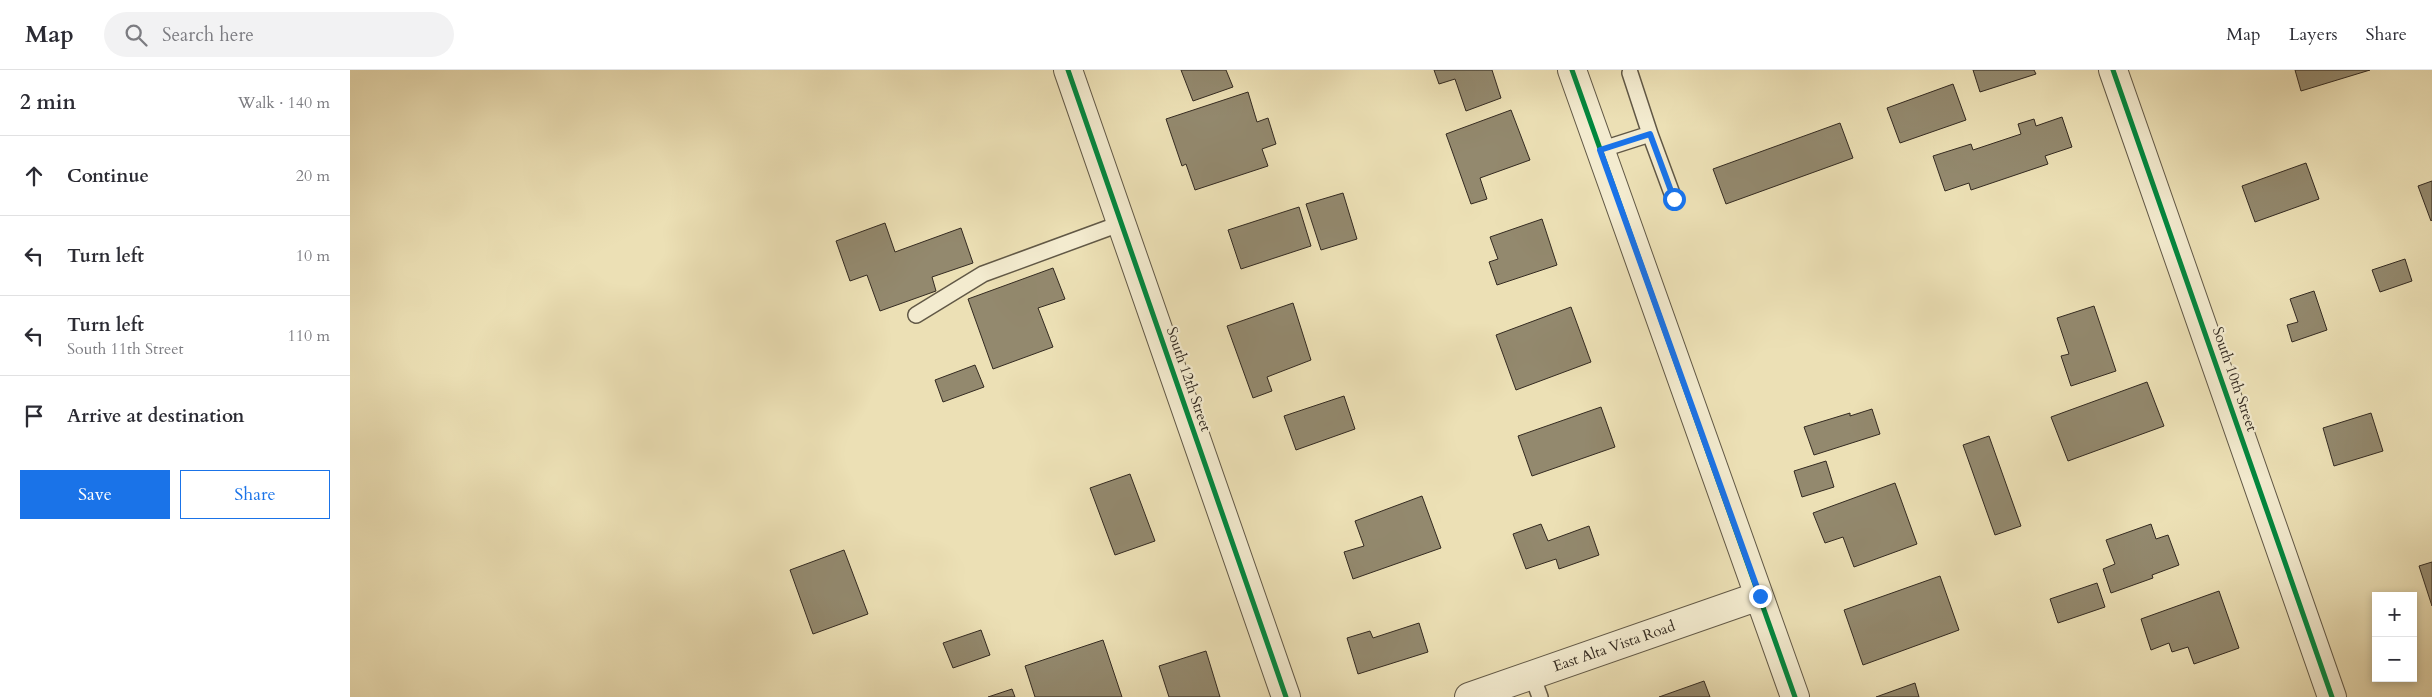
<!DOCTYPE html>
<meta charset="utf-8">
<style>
:root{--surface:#fff;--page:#f2f2f3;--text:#2b2b33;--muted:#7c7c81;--line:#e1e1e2;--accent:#1a73e8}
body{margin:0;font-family:Cardo,serif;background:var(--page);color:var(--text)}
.controls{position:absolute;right:15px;bottom:15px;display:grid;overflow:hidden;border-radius:0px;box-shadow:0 2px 8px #0003}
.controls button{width:45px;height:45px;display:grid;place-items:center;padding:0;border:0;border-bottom:1px solid var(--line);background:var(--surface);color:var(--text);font:25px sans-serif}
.stop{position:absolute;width:15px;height:15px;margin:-11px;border:4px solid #1a73e8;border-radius:50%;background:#fff}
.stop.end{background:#1a73e8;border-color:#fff;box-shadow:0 1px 5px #0008}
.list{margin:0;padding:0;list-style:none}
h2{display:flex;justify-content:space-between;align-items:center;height:65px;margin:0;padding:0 20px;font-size:21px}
h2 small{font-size:16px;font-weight:400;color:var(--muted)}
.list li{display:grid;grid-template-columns:32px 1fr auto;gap:15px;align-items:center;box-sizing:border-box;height:80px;padding:0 20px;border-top:1px solid var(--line)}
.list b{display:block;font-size:19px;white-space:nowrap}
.list p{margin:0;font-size:16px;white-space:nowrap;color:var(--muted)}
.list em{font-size:16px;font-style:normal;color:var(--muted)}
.actions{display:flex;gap:10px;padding:15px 20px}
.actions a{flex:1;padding:11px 0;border:1px solid var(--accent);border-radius:0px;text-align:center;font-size:18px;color:var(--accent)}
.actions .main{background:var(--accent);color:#fff}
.icon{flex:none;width:28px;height:28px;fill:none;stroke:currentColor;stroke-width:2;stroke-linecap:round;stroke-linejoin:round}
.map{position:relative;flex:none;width:2082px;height:627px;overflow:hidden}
header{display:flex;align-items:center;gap:30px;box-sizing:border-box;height:70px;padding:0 25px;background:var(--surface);border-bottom:1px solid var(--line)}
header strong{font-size:24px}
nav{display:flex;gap:28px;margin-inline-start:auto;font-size:18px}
.search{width:350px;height:45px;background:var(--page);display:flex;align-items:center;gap:12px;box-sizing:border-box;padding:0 18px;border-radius:28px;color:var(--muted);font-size:19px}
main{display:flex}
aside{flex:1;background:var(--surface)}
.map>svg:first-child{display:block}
.building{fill:#93896e;stroke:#332a21}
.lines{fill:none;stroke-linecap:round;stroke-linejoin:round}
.service-casing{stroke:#615846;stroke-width:18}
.minor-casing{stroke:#615846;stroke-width:30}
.service{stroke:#f3ebcf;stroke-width:15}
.minor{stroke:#f3ebcf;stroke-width:28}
.cycleway-casing{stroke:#f3ebcf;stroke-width:8}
.cycleway{stroke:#00873e;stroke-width:5}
.route{stroke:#1a73e8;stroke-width:6}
.labels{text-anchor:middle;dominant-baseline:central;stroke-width:4.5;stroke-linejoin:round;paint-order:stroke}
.street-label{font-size:15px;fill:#332a21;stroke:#f3ebcf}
</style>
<header>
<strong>Map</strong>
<div class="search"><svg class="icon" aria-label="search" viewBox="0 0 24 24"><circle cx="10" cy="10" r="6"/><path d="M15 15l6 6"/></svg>Search here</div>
<nav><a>Map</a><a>Layers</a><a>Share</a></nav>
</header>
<main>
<aside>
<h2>2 min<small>Walk · 140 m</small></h2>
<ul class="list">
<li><svg class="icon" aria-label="ahead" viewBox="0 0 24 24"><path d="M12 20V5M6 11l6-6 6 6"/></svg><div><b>Continue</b></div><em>20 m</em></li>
<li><svg class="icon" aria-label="left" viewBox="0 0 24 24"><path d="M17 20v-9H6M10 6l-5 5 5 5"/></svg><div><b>Turn left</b></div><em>10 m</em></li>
<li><svg class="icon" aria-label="left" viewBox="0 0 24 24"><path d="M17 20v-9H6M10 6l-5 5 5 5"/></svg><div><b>Turn left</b><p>South 11th Street</p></div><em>110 m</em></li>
<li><svg class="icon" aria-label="arrive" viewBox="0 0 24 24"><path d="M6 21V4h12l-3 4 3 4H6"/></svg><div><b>Arrive at destination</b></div></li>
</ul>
<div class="actions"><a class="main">Save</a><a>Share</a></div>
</aside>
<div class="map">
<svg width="2082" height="627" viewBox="0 0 2082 627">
<rect width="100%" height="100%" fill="#ece0b5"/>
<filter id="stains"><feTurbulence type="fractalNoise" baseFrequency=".004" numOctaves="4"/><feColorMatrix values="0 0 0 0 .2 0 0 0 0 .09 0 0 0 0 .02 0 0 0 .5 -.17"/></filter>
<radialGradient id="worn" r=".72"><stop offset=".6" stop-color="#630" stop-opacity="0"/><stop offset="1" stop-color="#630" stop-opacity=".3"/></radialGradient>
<path class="building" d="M831 0H876L883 17 843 31Z
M1084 0H1142L1151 28 1116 41 1105 9 1089 14Z
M1623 0H1684L1686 4 1630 22Z
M1945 0H2020L1951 21Z
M1603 14 1616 50 1550 73 1537 38Z
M898 22 907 52 918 48 926 74 912 79 918 96 845 120 836 94 832 96 816 49Z
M1161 40 1180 90 1130 108 1137 129 1121 134 1096 64Z
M1712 47 1722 77 1695 86 1698 94 1621 120 1619 113 1595 121 1583 86 1621 74 1623 80 1671 64 1668 54 1684 49 1686 56Z
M1490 53 1503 88 1376 134 1363 99Z
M1956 93 1969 129 1905 152 1892 116Z
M2082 111V150L2081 151 2068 116Z
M993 123 1007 169 971 180 956 134Z
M949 137 961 176 891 199 878 160Z
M1192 149 1207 195 1147 215 1139 192 1148 189 1140 167Z
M535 153 545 182 611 158 623 193 582 207 586 221 530 241 517 205 500 211 486 171Z
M2055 189 2062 211 2030 222 2022 200Z
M703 198 715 229 688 238 703 277 643 299 618 229Z
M1964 221 1977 260 1942 272 1937 255 1948 252 1940 229Z
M943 233 961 290 917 307 922 321 903 328 877 256Z
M1744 236 1766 301 1721 316 1711 286 1719 284 1707 248Z
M1221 237 1241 292 1166 320 1146 265Z
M625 295 634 317 593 332 585 310Z
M1797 312 1814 356 1718 391 1701 347Z
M994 326 1005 359 946 380 934 346Z
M1251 337 1265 377 1182 406 1168 366Z
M1522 339 1530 364 1464 385 1454 357 1500 343V346Z
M2021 343 2033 381 1984 396 1973 358Z
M1639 366 1671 456 1645 465 1613 375Z
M1476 391 1484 417 1452 427 1444 401Z
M780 404 805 471 765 485 740 418Z
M1545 413 1567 474 1504 497 1493 467 1475 473 1463 443Z
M1072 426 1091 478 1003 509 994 482 1014 476 1005 451Z
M1191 454 1198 471 1239 456 1249 485 1209 499 1206 489 1176 499 1163 464Z
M1801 454 1806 469 1818 465 1829 495 1802 505 1803 508 1761 523 1753 499 1765 494 1756 470Z
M494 480 518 544 463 564 440 500Z
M2082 492V536L2069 496Z
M1590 506 1609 560 1513 595 1494 540Z
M1747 513 1755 537 1708 553 1700 529Z
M1869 521 1889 578 1844 594 1838 577 1822 582 1819 573 1801 580 1791 549Z
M1069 553 1078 582 1008 604 997 568 1020 561 1023 568Z
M631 560 640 585 603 598 593 573Z
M753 570 772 627H685L675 596Z
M856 581 870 627H819L809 596Z
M1354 611 1360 627H1309Z
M1565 613 1569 627H1526Z
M662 619 665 627H638Z"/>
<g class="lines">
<g class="service-casing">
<path id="service" d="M1280 3 1300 64
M1250 80 1300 64 1324 129
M566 245 633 204 772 153
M1182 605 1190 627"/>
</g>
<g class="minor-casing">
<path id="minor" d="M718 0 936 627
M1222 0 1445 627
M1763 0 1982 627
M1119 627 1409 526"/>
</g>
<use href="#service" class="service"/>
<use href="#minor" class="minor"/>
<g class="cycleway-casing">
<path id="cycleway" d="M718 0 936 627
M1222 0 1445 627
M1763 0 1982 627"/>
</g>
<use href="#cycleway" class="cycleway"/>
</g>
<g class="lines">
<path class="route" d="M1324 129 1300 64 1250 80 1410 526"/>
</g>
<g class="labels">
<g class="street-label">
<text transform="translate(839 309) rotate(71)">South 12th Street</text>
<text transform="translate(1885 309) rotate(71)">South 10th Street</text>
<text transform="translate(1264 576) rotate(-19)">East Alta Vista Road</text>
</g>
</g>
<rect width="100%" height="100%" filter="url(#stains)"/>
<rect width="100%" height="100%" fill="url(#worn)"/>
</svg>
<div class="controls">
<button>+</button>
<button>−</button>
</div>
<div class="stop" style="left:1324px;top:129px"></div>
<div class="stop end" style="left:1410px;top:526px"></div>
</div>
</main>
